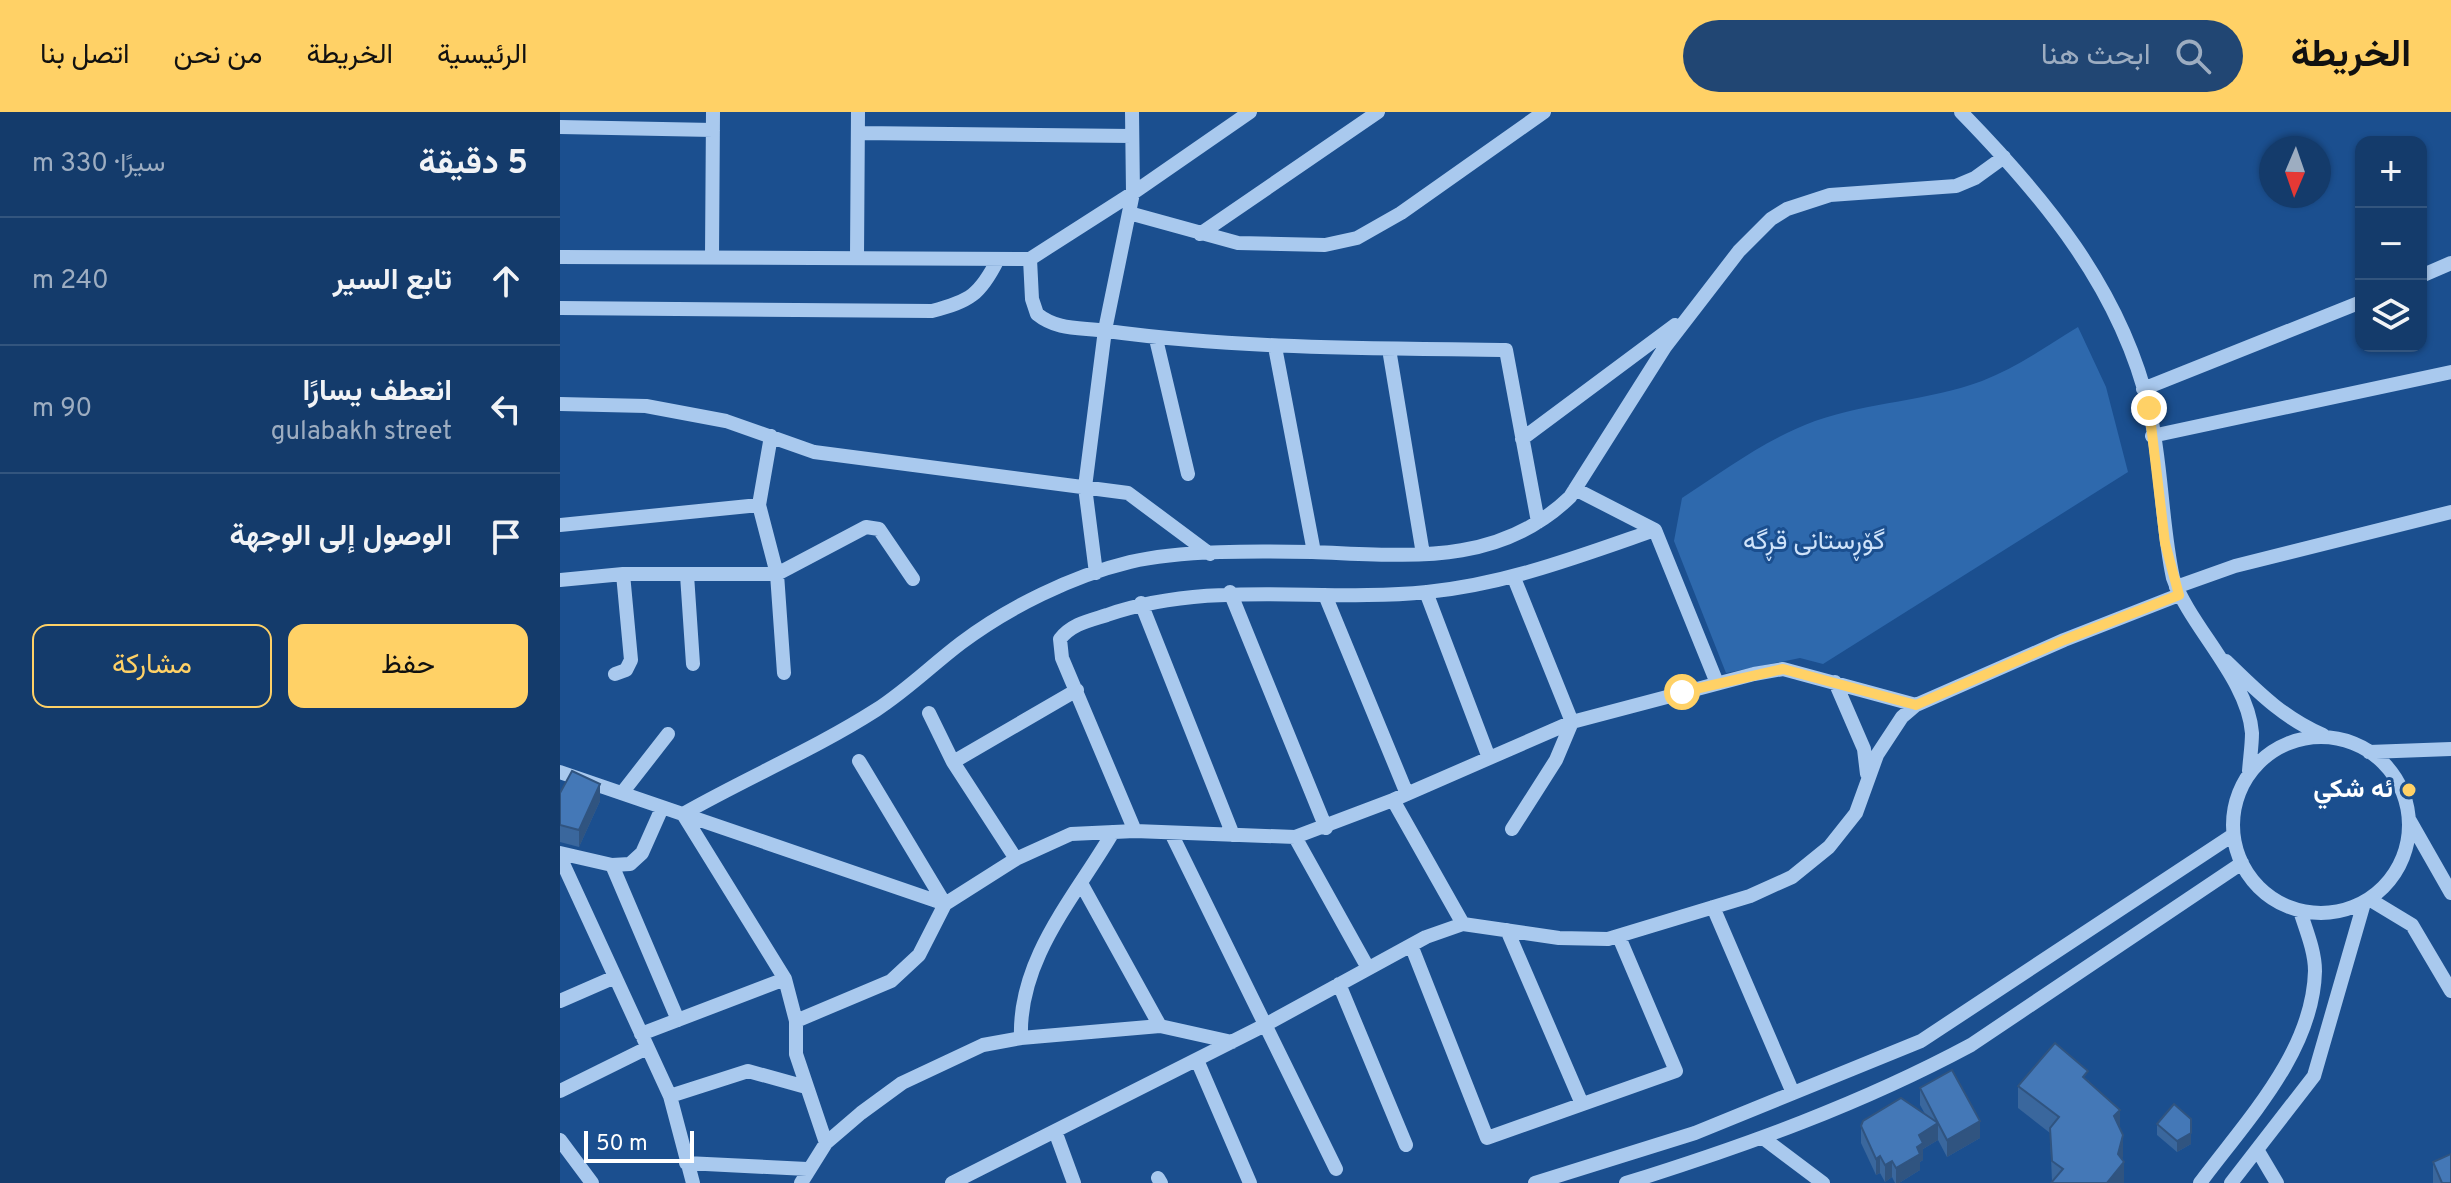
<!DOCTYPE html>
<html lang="ar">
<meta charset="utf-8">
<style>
:root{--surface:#143b6b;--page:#214673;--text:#f1f3f6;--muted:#9dadc1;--line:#33557e;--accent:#ffd166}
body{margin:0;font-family:Overpass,Vazirmatn,sans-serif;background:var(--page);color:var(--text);direction:rtl}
.controls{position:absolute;right:24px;top:24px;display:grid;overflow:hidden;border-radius:16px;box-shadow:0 2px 6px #0004}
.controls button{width:72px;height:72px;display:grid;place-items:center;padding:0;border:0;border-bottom:2px solid var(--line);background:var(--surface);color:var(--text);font:40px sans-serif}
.compass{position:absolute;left:1699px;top:24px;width:72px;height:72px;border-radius:50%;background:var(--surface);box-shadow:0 2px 6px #0004;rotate:182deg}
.scale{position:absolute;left:24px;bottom:20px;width:110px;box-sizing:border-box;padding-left:8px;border:4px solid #fff;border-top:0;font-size:22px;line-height:28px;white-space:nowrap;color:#fff;-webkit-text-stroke:6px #1b4f8f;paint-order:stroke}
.stop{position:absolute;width:24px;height:24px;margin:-18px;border:6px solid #ffd166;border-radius:50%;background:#fff}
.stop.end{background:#ffd166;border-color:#fff;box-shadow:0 2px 8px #0008}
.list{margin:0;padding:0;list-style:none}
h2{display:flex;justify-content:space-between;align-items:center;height:104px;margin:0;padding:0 32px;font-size:34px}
h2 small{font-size:26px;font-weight:400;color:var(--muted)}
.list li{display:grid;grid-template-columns:52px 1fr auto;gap:24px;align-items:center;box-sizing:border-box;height:128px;padding:0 32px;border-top:2px solid var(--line)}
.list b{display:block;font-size:30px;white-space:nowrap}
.list p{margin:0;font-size:26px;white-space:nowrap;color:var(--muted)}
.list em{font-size:26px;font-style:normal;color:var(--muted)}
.actions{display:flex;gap:16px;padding:24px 32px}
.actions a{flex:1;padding:18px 0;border:2px solid var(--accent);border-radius:16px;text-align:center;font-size:28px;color:var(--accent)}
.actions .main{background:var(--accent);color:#111}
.icon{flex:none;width:44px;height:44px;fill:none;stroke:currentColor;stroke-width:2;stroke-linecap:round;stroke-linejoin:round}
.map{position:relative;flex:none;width:1891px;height:1071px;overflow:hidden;direction:ltr}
header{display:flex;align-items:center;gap:48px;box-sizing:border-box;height:112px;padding:0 40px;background:var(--accent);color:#111}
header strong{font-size:38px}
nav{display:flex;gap:44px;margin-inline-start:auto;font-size:28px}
.search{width:560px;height:72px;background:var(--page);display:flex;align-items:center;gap:20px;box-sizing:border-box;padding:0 28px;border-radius:44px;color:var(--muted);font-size:30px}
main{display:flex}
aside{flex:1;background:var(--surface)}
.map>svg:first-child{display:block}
.green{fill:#2e69ad}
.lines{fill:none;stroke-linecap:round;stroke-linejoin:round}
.minor{stroke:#a9c9ee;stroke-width:14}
.wall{fill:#3a679d}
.shaded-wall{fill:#305480}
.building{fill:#4478b7;stroke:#305480;stroke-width:2}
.route{stroke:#ffd166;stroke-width:10}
.poi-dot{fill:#ffd166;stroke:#1b4f8f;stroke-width:3}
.labels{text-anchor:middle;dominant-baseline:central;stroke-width:6;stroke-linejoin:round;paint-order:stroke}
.park-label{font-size:26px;fill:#cfe3fa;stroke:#1b4f8f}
.poi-label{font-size:26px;font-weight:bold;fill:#fff;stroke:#1b4f8f;text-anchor:end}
</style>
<header>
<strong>الخريطة</strong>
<div class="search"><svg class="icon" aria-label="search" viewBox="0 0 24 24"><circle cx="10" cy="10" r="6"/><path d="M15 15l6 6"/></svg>ابحث هنا</div>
<nav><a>الرئيسية</a><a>الخريطة</a><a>من نحن</a><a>اتصل بنا</a></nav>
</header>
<main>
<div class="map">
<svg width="1891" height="1071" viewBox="0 0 1891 1071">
<rect width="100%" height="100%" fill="#1b4f8f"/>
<path class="green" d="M1518 215 1546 275 1568 360 1263 552 1240 546 1166 561 1114 429 1122 386C1165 358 1206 327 1255 309 1309 290 1368 289 1422 269 1456 256 1487 234 1518 215Z"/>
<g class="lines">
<path class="minor" d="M1401 0C1484 85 1561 177 1589 296 1602 351 1601 410 1613 466 1630 515 1688 567 1692 621 1692 633 1690 646 1689 659
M0 15 153 18
M299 21 572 24
M569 101 678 131 765 133 797 126 841 101 984 0
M640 122 818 0
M0 145 470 147 573 81 690 0
M152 145 153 0
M297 145 298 0
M470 147 472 187 477 202C498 219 521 215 547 219 679 237 812 236 946 238L978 410
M1861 164 1891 151
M0 196 372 199C410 189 420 183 438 147
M596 227 628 362
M715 235 754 440
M829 237 863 442
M1583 277 1801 190
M0 292 86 294 166 309 254 340 568 381 650 442
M211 324 199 393 217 462 224 561
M1592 324 1891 260
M962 327 1115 213
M1015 377 1095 418 1157 571
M0 413 199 393
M536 461 525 375 545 218 573 81 572 0
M127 463 133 552
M0 468 63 462H217L306 415 319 417 353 467
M1616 475 1675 454 1891 400
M670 480 766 716
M866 480 929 646
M765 483 847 682
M581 491 673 723
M1666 549C1697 579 1723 606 1763 623
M55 562 66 558 71 548 63 462
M1275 570 1304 637 1307 662
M369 601 393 650 456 747
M1673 713a88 88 0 1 1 176 0a88 88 0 1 1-176 0Z
M1809 640 1891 637
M299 649 385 792
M393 650 517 578
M0 660 385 792
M62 681 108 622
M833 688 903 812
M1850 709 1891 781
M952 717 996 648 1012 610 954 466
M575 719 502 546 500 527C512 512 528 509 547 503 652 467 759 491 867 480 947 472 1020 444 1095 418
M611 721 776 1057
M735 725 808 856
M0 741 52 753 118 908
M0 745 110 984 133 1071
M52 753 70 752 82 741 102 696
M522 773 600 914
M1809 787 1852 813 1891 879
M1153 795 1233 981
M947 818 1022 992
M851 833 927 1026 1116 959 1059 825
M779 872 846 1033
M0 889 55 865
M236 909 331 869 359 843 385 792 456 747 511 722 575 719 735 725 833 688 1012 610 1194 562 1223 557 1356 593 1504 528 1619 483
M81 922 225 867
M461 926C458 847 515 785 553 720
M637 948 690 1071
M0 979 87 936
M110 984 188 959 246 975
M495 1019 514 1071
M1203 1026 1263 1071
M0 1028 32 1071
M266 1031 236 942V909L225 867 123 702C186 666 255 637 316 598 347 578 372 553 401 531 449 495 512 464 570 450 620 438 699 439 752 440 843 443 937 456 1010 385L1105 235 1179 139 1211 107 1227 97 1270 83 1396 74 1415 66 1444 45
M1698 1039 1717 1071
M126 1051 247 1057
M598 1066 601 1071
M241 1071 266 1031 301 1001 342 971 423 933 461 926 600 914 672 930
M392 1071 705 913 866 825 903 812 999 826 1048 827 1190 784 1232 765 1269 735 1296 701 1317 643 1342 605 1356 593
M975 1071 1135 1021 1361 929 1673 723
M1066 1071C1185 1034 1301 992 1411 933L1682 751
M1640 1071C1686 1009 1753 940 1755 859 1755 839 1746 818 1740 799
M1671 1071 1754 964 1804 791"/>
</g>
<path class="wall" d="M0 681 40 689 19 735 0 730Z
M1528 968 1560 1016 1564 1071 1492 1070 1490 1021 1458 996V974Z
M1360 976 1420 1026 1387 1045 1378 1028 1363 1037V1048L1360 1050V1058L1339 1071H1335L1332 1065 1325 1070 1320 1061 1316 1063 1301 1031V1014L1365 1002 1360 993Z
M1597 1012 1631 1032 1617 1040 1597 1023Z
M1873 1050 1891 1071H1873Z"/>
<path class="shaded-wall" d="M40 672V689L19 735V718Z
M1560 998V1020L1554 1004Z
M1420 1009V1026L1387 1045V1028Z
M1378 1011V1028L1363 1037V1048L1360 1050V1058L1339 1071H1336V1056L1359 1023Z
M1631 1021V1032L1617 1040V1029Z
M1563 1023V1045L1560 1055 1564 1050V1071H1547L1558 1042Z
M1320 1044V1061L1316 1063V1047Z
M1332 1049V1065L1325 1070V1053Z"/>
<path class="building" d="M12 659 40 672 19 718 0 713V681Z
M1495 931 1528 959 1523 965 1560 998 1554 1004 1563 1023 1558 1042 1564 1050 1547 1071H1491L1503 1057 1492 1049 1490 1016 1499 1005 1458 974Z
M1392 958 1420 1009 1387 1028 1378 1011 1359 1023 1363 1031 1357 1035 1360 1042 1336 1056 1332 1049 1325 1053 1320 1044 1316 1047 1301 1014 1303 1009 1341 986 1378 1011 1360 976Z
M1614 992 1631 1007V1021L1617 1029 1597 1012Z
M1891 1042V1071H1882L1873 1050Z"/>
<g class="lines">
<path class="route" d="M1122 580 1223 557 1356 593 1504 528 1619 483 1605 431 1589 296"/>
</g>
<circle class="poi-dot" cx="1849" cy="678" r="8"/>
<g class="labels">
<g class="park-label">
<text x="1254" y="430">گۆڕستانی قڕگە</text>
</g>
<g class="poi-label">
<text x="1833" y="678">ئه شكي</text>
</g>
</g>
</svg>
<div class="controls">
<button>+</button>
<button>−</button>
<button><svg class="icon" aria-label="layers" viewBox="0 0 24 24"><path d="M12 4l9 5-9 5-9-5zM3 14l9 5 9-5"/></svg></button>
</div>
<svg class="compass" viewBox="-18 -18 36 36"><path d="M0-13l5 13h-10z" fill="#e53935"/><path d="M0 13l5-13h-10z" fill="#9dadc1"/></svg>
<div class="scale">50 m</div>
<div class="stop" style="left:1122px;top:580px"></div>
<div class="stop end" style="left:1589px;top:296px"></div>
</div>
<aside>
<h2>5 دقيقة<small>سيرًا · 330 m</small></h2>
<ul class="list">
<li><svg class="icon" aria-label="ahead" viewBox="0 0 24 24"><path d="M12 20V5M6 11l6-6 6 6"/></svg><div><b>تابع السير</b></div><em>240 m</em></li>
<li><svg class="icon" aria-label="left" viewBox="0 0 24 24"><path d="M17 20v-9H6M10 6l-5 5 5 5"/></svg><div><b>انعطف يسارًا</b><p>gulabakh street</p></div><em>90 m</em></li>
<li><svg class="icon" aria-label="arrive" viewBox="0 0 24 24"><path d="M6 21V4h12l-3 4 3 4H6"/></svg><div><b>الوصول إلى الوجهة</b></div></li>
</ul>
<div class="actions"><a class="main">حفظ</a><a>مشاركة</a></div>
</aside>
</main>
